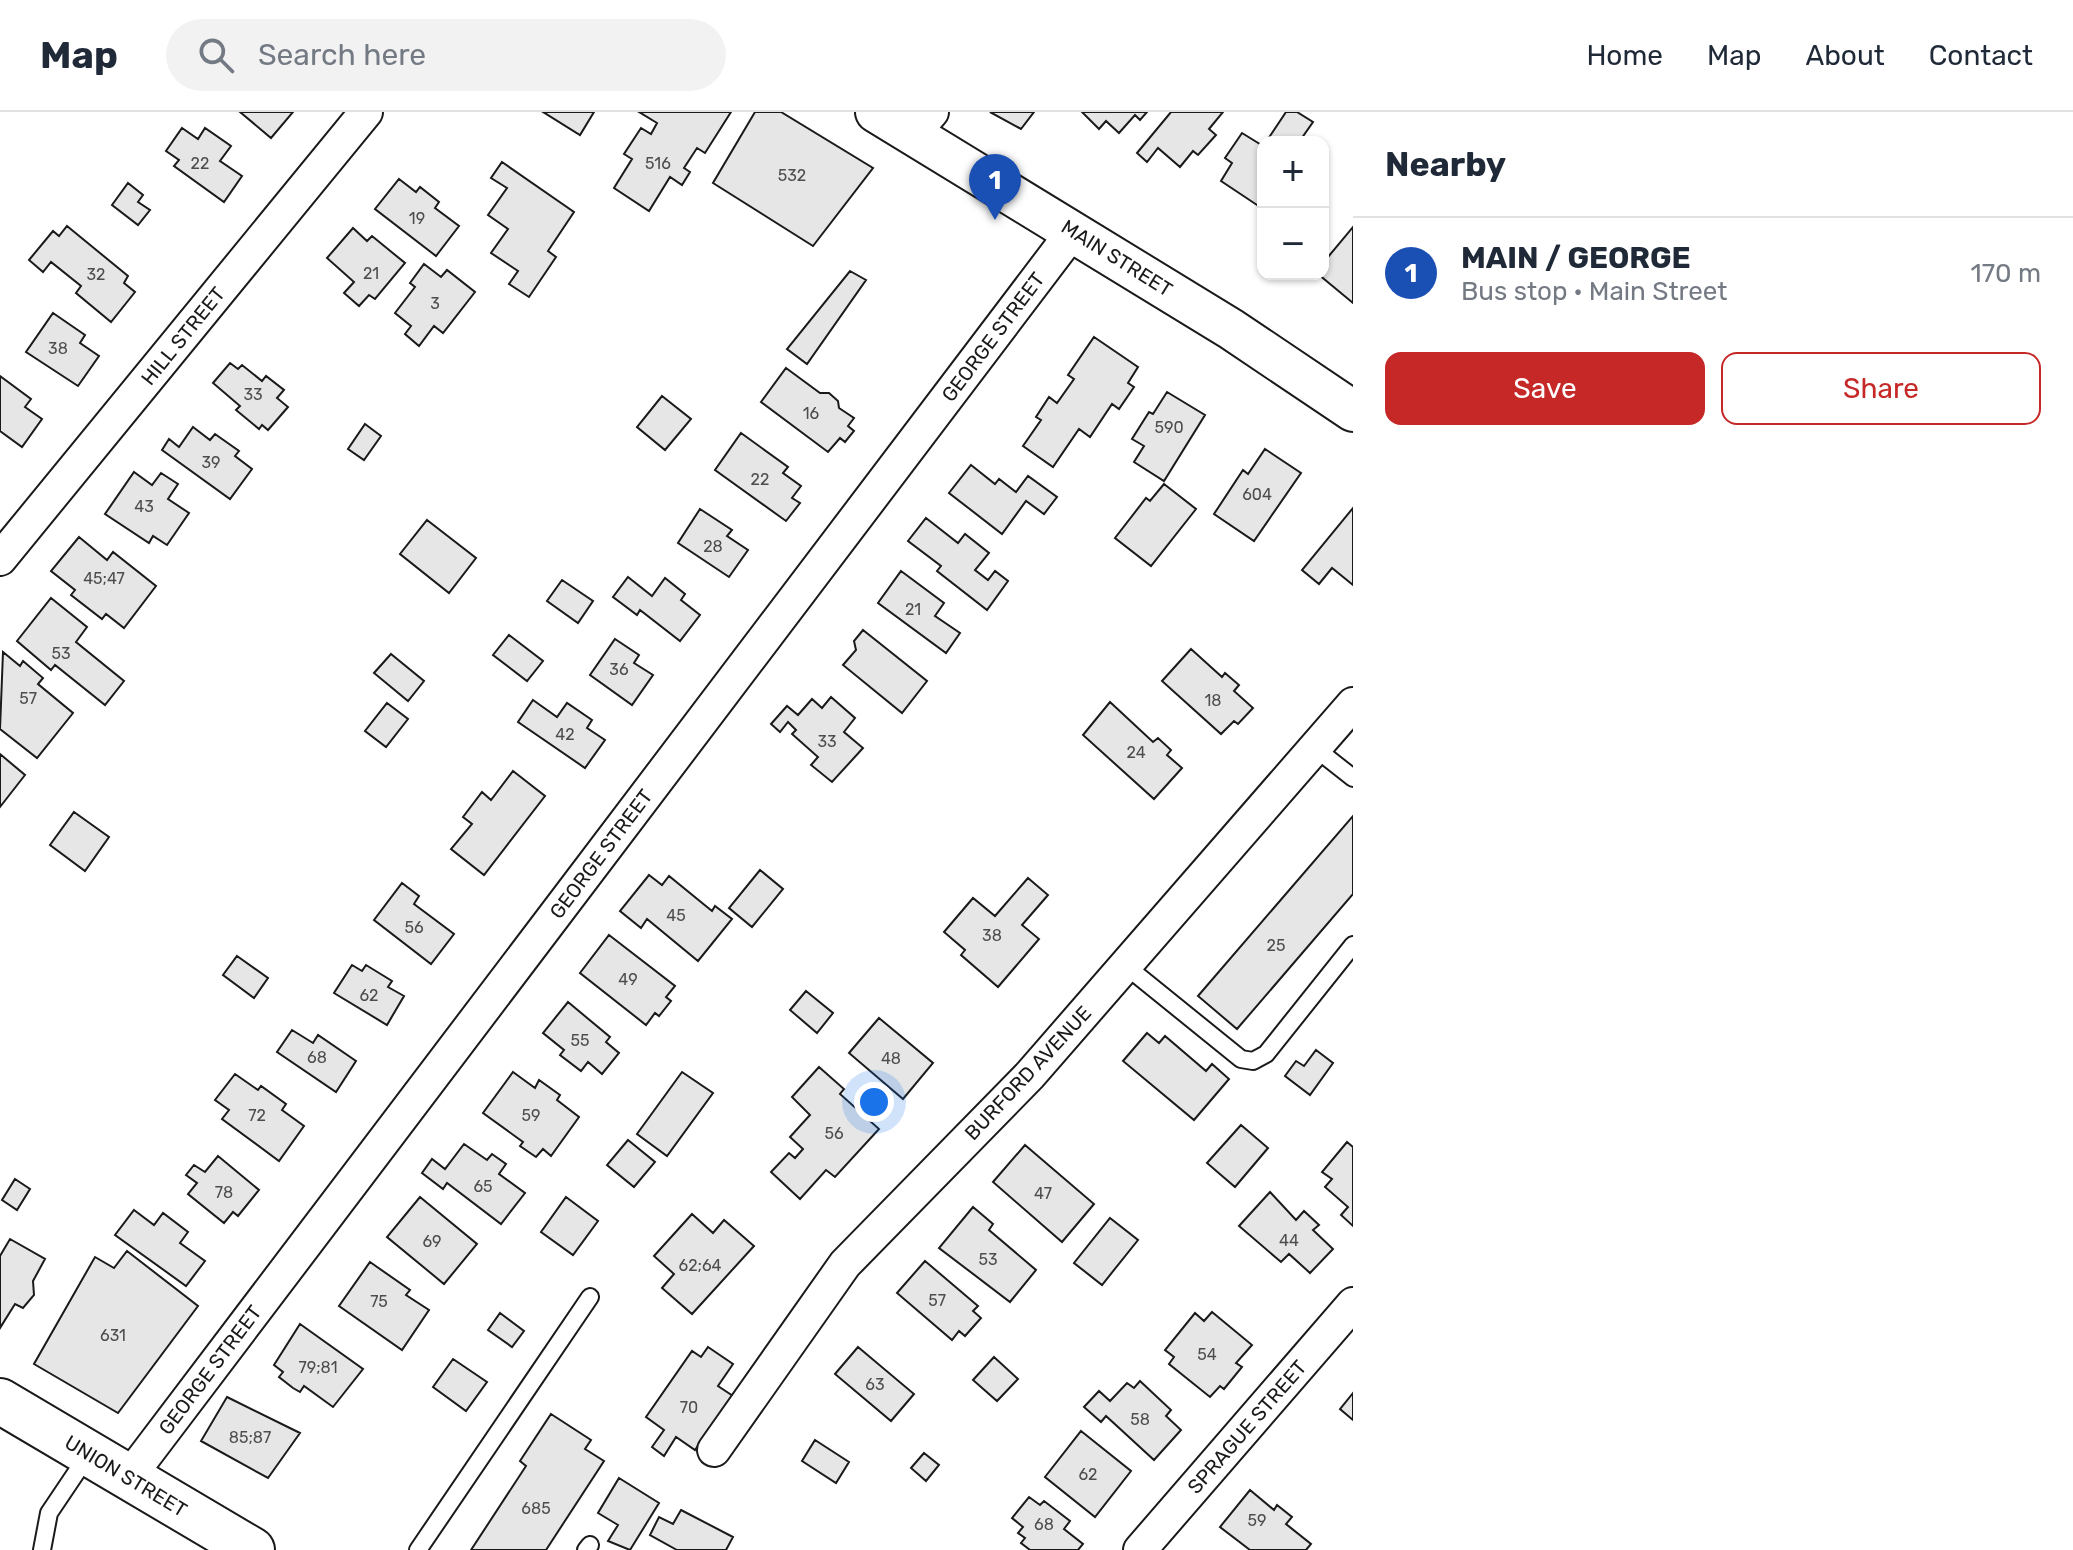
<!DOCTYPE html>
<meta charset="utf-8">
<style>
:root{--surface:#fff;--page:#f2f2f3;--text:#1f2937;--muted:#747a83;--line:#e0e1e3;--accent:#c62828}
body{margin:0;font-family:Rubik,sans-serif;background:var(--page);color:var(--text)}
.controls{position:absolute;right:24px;top:24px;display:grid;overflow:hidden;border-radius:16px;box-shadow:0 2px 6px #0004}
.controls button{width:72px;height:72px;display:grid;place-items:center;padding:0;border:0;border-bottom:2px solid var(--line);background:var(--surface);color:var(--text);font:40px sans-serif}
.you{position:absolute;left:874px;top:990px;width:28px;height:28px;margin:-20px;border:6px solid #fff;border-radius:50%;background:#1a73e8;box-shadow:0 0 0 12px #1a73e833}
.badge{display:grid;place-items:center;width:52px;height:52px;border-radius:50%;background:var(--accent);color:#fff;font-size:26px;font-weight:700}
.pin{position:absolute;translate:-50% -66px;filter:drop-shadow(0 2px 4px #0008)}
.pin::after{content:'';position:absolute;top:42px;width:28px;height:24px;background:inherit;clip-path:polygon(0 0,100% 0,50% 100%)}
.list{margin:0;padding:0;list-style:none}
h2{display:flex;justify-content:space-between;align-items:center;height:104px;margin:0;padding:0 32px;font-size:34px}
h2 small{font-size:26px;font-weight:400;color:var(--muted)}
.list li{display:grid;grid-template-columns:52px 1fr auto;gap:24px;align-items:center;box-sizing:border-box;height:112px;padding:0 32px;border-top:2px solid var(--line)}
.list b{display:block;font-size:30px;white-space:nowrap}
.list p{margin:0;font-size:26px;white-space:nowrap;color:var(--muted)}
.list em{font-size:26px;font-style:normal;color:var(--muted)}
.actions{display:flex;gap:16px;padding:24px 32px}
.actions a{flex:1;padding:18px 0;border:2px solid var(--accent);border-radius:16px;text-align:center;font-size:28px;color:var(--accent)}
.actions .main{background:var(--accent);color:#fff}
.icon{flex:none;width:44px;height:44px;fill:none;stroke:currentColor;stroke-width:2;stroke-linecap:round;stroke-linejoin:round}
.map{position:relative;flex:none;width:1353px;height:1438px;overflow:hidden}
header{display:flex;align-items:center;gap:48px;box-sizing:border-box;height:112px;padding:0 40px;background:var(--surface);border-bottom:2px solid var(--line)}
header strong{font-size:38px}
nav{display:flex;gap:44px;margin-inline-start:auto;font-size:28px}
.search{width:560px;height:72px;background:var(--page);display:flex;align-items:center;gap:20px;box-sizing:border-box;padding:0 28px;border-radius:44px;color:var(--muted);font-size:30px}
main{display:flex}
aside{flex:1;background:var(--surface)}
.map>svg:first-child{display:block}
.building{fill:#e6e6e6;stroke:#1a1a1a;stroke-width:2}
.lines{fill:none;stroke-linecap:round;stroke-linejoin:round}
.service-casing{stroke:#1a1a1a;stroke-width:20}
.minor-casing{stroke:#1a1a1a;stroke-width:36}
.tertiary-casing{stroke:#1a1a1a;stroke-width:44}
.secondary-casing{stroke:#1a1a1a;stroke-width:48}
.service{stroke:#fff;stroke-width:16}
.minor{stroke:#fff;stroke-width:32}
.tertiary{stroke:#fff;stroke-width:40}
.secondary{stroke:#fff;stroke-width:44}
.labels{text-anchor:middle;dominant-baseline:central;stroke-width:6;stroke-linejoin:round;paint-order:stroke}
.number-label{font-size:16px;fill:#4d4d4d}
.street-label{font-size:20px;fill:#1a1a1a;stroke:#fff}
</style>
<header>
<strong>Map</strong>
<div class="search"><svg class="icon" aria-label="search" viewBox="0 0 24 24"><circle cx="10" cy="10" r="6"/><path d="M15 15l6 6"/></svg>Search here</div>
<nav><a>Home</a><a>Map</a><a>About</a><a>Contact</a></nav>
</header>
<main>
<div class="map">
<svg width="1353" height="1438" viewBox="0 0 1353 1438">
<rect width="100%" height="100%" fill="#fff"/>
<path class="building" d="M240 0H293L271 26Z
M543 0H594L580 23Z
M639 0H731L705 41 697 36 684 56 690 60 682 73 670 65 649 99 614 76 632 47 624 42 641 16 651 22 657 11Z
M755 0H781L873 56 813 134 713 71Z
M990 0H1034L1021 17Z
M1082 0H1147L1140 8 1135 3 1119 21 1106 9 1099 17Z
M1171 0H1223L1209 17 1216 23 1198 43 1193 39 1180 55 1158 36 1147 50 1137 41Z
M1286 0H1297L1313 10 1299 30H1266Z
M182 16 198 27 205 16 231 34 220 49 242 64 224 90 174 54 179 48 166 39Z
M1242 21 1263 34V97L1221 69 1232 51 1225 46Z
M502 50 574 100 548 139 556 145 529 185 509 172 518 159 491 141 508 117 488 103 507 76 491 66Z
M399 67 416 80 420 75 439 90 435 96 459 114 436 144 375 97Z
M128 71 143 83 138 90 150 98 138 113 112 93Z
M67 114 128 164 124 171 135 180 111 210 76 181 81 174 51 150 43 160 29 148 53 119 59 124Z
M1353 115V191L1318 162H1323V151Z
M353 116 367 129 372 124 405 151 375 187 369 183 359 194 344 181 354 170 327 146Z
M424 152 441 165 447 158 475 180 443 221 434 214 419 234 405 222 411 214 395 201 415 175 410 171Z
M850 159 866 168 807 252 787 237Z
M53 201 85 223 80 231 99 244 78 274 26 240Z
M1094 225 1138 255 1128 271 1134 275 1119 297 1112 292 1090 325 1079 317 1053 355 1023 334 1041 308 1036 305 1049 285 1057 291 1074 267 1068 263Z
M230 251 238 257 242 253 262 269 266 264 284 278 277 286 288 295 268 318 262 313 259 317 236 298 240 294 213 271Z
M786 256 820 281H829L838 289 839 296 854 306 848 314 854 319 845 330 840 326 828 340 761 290Z
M0 264 31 287 25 295 42 307 22 335 0 319Z
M1167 280 1205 303 1164 369 1134 350 1144 334 1132 327 1149 300 1153 302Z
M662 284 691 307 665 338 637 315Z
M365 312 381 324 364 348 348 337Z
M193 315 210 328 215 322 239 339 235 344 252 357 230 387 162 338 169 327 179 335Z
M741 321 788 355 783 361 801 374 792 386 800 391 786 409 715 358Z
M1265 337 1301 361 1254 429 1214 402 1243 358 1248 362Z
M971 353 995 372 999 367 1016 380 1028 364 1057 385 1044 402 1026 389 1002 422 949 381Z
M134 360 152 373 161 361 178 372 168 387 189 401 167 433 153 424 149 431 105 402Z
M1164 372 1196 397 1151 454 1115 426 1146 386 1150 389Z
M1353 396V473L1332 456 1319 472 1302 458Z
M700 397 732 418 727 424 748 438 729 465 678 431Z
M926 406 958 431 965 422 989 441 975 458 988 468 995 459 1008 469 987 498 937 459 941 454 908 429Z
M427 408 476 446 449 481 400 442Z
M79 425 107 448 113 440 156 474 124 516 106 502 102 507 71 483 75 478 51 459Z
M901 459 944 491 935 504 960 521 946 541 878 491Z
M628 465 652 484 665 466 685 482 681 488 700 503 680 529 640 498 637 503 613 485Z
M562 468 593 489 578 511 547 489Z
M51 486 87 515 76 530 124 569 105 593 55 553 51 558 17 529Z
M863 518 927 569 902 601 843 553 856 538 854 529Z
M509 523 543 549 527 569 493 543Z
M615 527 639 543 634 551 653 563 632 593 590 563Z
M1191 537 1222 565 1225 561 1239 573 1234 579 1253 596 1238 612 1234 609 1221 622 1162 569Z
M3 540 20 554 23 549 43 566 38 572 73 601 37 646 0 617Z
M391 542 424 569 408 589 374 561Z
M831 585 855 606 844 620 863 636 832 670 811 653 818 645 792 622 796 618 788 610 780 620 771 612 787 594 798 603 812 587 822 596Z
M533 588 557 605 567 591 592 608 587 616 605 628 585 656 518 610Z
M1110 590 1153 630 1158 626 1171 638 1167 643 1182 656 1154 687 1083 623Z
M387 591 408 607 386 635 365 619Z
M0 642 25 663 0 695Z
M513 659 545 684 484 763 451 737 472 712 463 705 482 680 491 688Z
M74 700 109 725 85 759 50 733Z
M1353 704V782L1237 917 1198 884Z
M760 758 783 777 752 815 729 796Z
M649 763 662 773 669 764 712 799 715 794 732 807 698 849 647 807 641 816 620 799Z
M1028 766 1048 783 1022 813 1039 827 998 875 961 843 965 838 944 820 973 786 995 804Z
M402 771 419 784 414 792 454 822 431 852 374 808Z
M609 823 675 874 666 885 671 889 659 904 655 901 646 913 580 861Z
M237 844 268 866 254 886 223 863Z
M352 853 362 859 366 853 392 869 388 875 404 884 387 913 334 881Z
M806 879 833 901 817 921 790 898Z
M568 890 610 925 606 930 619 941 602 962 588 950 581 959 560 943 564 938 543 921Z
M879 906 933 951 903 987 849 941Z
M292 918 313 931 318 923 356 949 336 980 277 940Z
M1147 921 1159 931 1165 924 1206 959 1212 952 1229 967 1194 1008 1123 949Z
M1316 938 1333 951 1310 983 1285 964 1296 949 1304 954Z
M819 955 844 977 840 982 879 1017 835 1065 826 1058 800 1087 771 1060 789 1041 795 1046 803 1037 790 1025 810 1003 792 985Z
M513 960 535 976 539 968 560 983 557 988 579 1005 551 1044 543 1037 536 1045 520 1034 523 1030 483 1001Z
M682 960 713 981 667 1044 637 1022Z
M235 962 258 978 261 974 286 992 282 998 304 1014 279 1049 222 1007 229 998 215 988Z
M1241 1013 1268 1036 1235 1075 1207 1051Z
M628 1028 655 1050 634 1075 607 1053Z
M1347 1030 1353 1035V1114L1341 1103 1348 1095 1325 1075 1332 1067 1322 1060Z
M464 1032 487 1048 492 1042 506 1052 499 1062 525 1081 501 1112 447 1071 443 1077 422 1061 432 1047 445 1057Z
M1025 1033 1094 1092 1062 1130 993 1070Z
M218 1044 259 1078 238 1104 233 1100 224 1111 188 1082 197 1071 186 1063 194 1053 205 1060Z
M15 1067 30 1077 17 1098 2 1088Z
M1270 1080 1296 1108 1304 1099 1319 1113 1313 1118 1333 1137 1310 1161 1289 1142 1281 1150 1239 1114Z
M420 1085 477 1132 444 1172 387 1125Z
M566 1085 598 1109 573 1143 541 1120Z
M973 1095 993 1112 989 1118 1036 1158 1010 1190 939 1136Z
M134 1098 154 1113 163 1101 188 1120 180 1131 205 1149 186 1174 115 1123Z
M692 1102 713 1121 724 1108 754 1134 692 1202 662 1176 674 1162 654 1144Z
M1110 1106 1138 1128 1102 1173 1074 1151Z
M10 1127 45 1147 33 1169 34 1183 23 1196 15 1192 0 1216V1144Z
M127 1139 198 1194 118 1301 34 1252 95 1145 114 1156Z
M925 1149 978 1194 973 1199 981 1206 965 1224 959 1219 952 1228 897 1181Z
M370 1150 410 1178 406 1183 429 1198 402 1238 339 1194Z
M1212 1200 1252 1233 1236 1251 1242 1255 1224 1277 1220 1274 1210 1285 1169 1252 1174 1245 1165 1238 1195 1201 1204 1209Z
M500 1201 524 1219 512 1235 488 1218Z
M300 1212 363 1257 333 1295 304 1274 300 1280 293 1276 279 1265 283 1260 274 1253Z
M708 1235 733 1252 718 1274 733 1284 695 1338 676 1325 664 1344 652 1335 664 1318 646 1305 692 1239 701 1245Z
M858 1235 914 1282 891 1309 835 1262Z
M994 1245 1018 1267 997 1289 973 1268Z
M453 1247 487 1270 466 1299 433 1275Z
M1140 1269 1171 1298 1166 1304 1181 1318 1154 1348 1106 1304 1101 1310 1084 1295 1099 1279 1110 1289 1127 1271 1134 1276Z
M1353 1281V1308L1340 1297Z
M227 1285 300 1321 268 1366 201 1329Z
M551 1302 591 1328 585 1337 604 1349 546 1438H471L526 1354 520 1349Z
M1081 1319 1131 1359 1095 1405 1045 1365Z
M815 1328 849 1350 836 1371 802 1349Z
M924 1341 939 1353 926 1369 911 1356Z
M619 1366 659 1391 630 1438 608 1429 618 1413 598 1401Z
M1250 1378 1274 1398 1277 1393 1292 1405 1286 1412 1311 1432 1306 1438H1250L1220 1415Z
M1029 1385 1040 1393 1044 1389 1070 1409 1064 1417 1083 1432 1078 1438H1030L1021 1431 1025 1426 1018 1421 1023 1415 1012 1406Z
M681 1398 733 1425 726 1438H677L650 1423 659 1405 673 1412Z"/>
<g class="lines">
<g class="service-casing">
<path id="service" d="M1315 636 1353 666
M1126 854 1241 947 1253 949 1266 942 1353 833
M42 1438 49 1401 88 1343
M418 1438 590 1185
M586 1438 590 1433"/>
</g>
<g class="minor-casing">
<path id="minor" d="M913 22 932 0
M0 447 366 0
M714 1338 845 1152 1030 963 1353 592
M129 1365 1074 118
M1140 1438 1353 1192"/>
</g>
<g class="tertiary-casing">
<path id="tertiary" d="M876 0 1231 217 1353 299"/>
</g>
<g class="secondary-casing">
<path id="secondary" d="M0 1289 252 1438"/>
</g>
<use href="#service" class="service"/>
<use href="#minor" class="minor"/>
<use href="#tertiary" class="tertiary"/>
<use href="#secondary" class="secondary"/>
</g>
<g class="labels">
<g class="number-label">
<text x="200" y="51">22</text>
<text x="658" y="51">516</text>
<text x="792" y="63">532</text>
<text x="417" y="106">19</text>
<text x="371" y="161">21</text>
<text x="96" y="162">32</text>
<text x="435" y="191">3</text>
<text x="58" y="236">38</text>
<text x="253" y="282">33</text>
<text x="811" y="301">16</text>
<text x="1169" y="315">590</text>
<text x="211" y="350">39</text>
<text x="760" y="367">22</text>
<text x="1257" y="382">604</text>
<text x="144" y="394">43</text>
<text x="713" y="434">28</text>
<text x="104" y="466">45;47</text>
<text x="913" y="497">21</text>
<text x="61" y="541">53</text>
<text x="619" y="557">36</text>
<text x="28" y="586">57</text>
<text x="1213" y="588">18</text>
<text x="565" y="622">42</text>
<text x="827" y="629">33</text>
<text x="1136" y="640">24</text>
<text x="676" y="803">45</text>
<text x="414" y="815">56</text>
<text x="992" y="823">38</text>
<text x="1276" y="833">25</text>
<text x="628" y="867">49</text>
<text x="369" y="883">62</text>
<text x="580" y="928">55</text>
<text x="317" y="945">68</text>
<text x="891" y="946">48</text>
<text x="257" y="1003">72</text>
<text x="531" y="1003">59</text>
<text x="834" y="1021">56</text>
<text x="483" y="1074">65</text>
<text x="224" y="1080">78</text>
<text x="1043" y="1081">47</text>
<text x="1289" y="1128">44</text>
<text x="432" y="1129">69</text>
<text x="988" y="1147">53</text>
<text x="700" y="1153">62;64</text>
<text x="937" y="1188">57</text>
<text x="379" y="1189">75</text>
<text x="113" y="1223">631</text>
<text x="1207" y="1242">54</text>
<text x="318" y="1255">79;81</text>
<text x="875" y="1272">63</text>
<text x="689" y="1295">70</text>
<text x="1140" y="1307">58</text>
<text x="250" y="1325">85;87</text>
<text x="1088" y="1362">62</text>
<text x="536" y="1396">685</text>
<text x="1257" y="1408">59</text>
<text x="1044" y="1412">68</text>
</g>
<g class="street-label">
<text transform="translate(1117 146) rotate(32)">MAIN STREET</text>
<text transform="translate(183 224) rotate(-51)">HILL STREET</text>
<text transform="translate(993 225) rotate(-53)">GEORGE STREET</text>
<text transform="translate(601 742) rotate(-53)">GEORGE STREET</text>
<text transform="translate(1028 961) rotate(-47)">BURFORD AVENUE</text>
<text transform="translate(210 1258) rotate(-53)">GEORGE STREET</text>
<text transform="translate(1247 1315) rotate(-49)">SPRAGUE STREET</text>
<text transform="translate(126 1364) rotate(31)">UNION STREET</text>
</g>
</g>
</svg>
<div class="controls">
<button>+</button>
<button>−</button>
</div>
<div class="you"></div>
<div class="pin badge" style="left:995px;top:108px;background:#1a4fb4">1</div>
</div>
<aside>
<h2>Nearby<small></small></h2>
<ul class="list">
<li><span class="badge" style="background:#1a4fb4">1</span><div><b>MAIN / GEORGE</b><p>Bus stop · Main Street</p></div><em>170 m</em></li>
</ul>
<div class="actions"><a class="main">Save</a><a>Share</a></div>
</aside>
</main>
